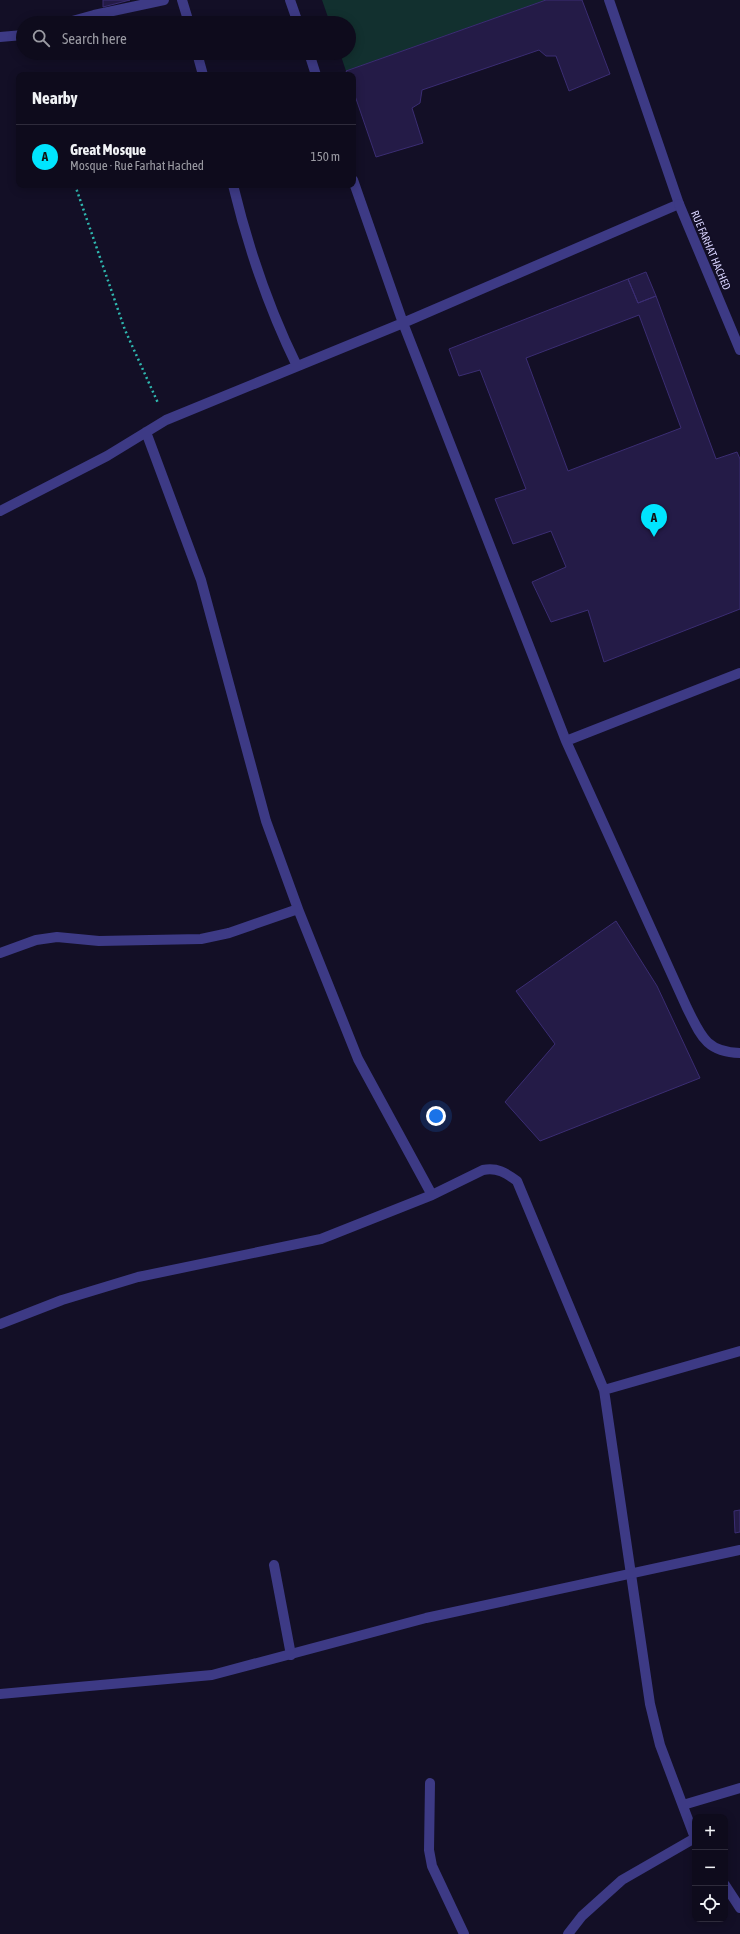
<!DOCTYPE html>
<meta charset="utf-8">
<style>
:root{--surface:#0e0b1c;--page:#1c1929;--text:#f1f3f6;--muted:#9b9ba3;--line:#2e2b3b;--accent:#00e5ff}
body{margin:0;font-family:"Asap Condensed",sans-serif;background:var(--page);color:var(--text)}
.controls{position:absolute;right:12px;bottom:12px;display:grid;overflow:hidden;border-radius:8px;box-shadow:0 2px 10px #0003}
.controls button{width:36px;height:36px;display:grid;place-items:center;padding:0;border:0;border-bottom:1px solid var(--line);background:var(--surface);color:var(--text);font:20px sans-serif}
.you{position:absolute;left:436px;top:1116px;width:14px;height:14px;margin:-10px;border:3px solid #fff;border-radius:50%;background:#1a73e8;box-shadow:0 0 0 6px #1a73e833}
.badge{display:grid;place-items:center;width:26px;height:26px;border-radius:50%;background:var(--accent);color:#111;font-size:13px;font-weight:700}
.pin{position:absolute;translate:-50% -33px;filter:drop-shadow(0 1px 2px #0008)}
.pin::after{content:'';position:absolute;top:21px;width:14px;height:12px;background:inherit;clip-path:polygon(0 0,100% 0,50% 100%)}
.list{margin:0;padding:0;list-style:none}
h2{display:flex;justify-content:space-between;align-items:center;height:52px;margin:0;padding:0 16px;font-size:17px}
h2 small{font-size:13px;font-weight:400;color:var(--muted)}
.list li{display:grid;grid-template-columns:26px 1fr auto;gap:12px;align-items:center;box-sizing:border-box;height:64px;padding:0 16px;border-top:1px solid var(--line)}
.list b{display:block;font-size:15px;white-space:nowrap}
.list p{margin:0;font-size:13px;white-space:nowrap;color:var(--muted)}
.list em{font-size:13px;font-style:normal;color:var(--muted)}
.icon{flex:none;width:22px;height:22px;fill:none;stroke:currentColor;stroke-width:2;stroke-linecap:round;stroke-linejoin:round}
.map{position:relative;flex:none;width:740px;height:1934px;overflow:hidden}
.search{position:absolute;background:var(--surface);box-shadow:0 2px 10px #0003;left:16px;top:16px;width:340px;height:44px;display:flex;align-items:center;gap:10px;box-sizing:border-box;padding:0 14px;border-radius:22px;color:var(--muted);font-size:15px}
.panel{position:absolute;background:var(--surface);box-shadow:0 2px 10px #0003;left:16px;top:72px;width:340px;height:116px;border-radius:8px}
.map>svg:first-child{display:block}
.green{fill:#12302f}
.building{fill:#241b47;stroke:#3b2d73;fill-rule:evenodd}
.lines{fill:none;stroke-linecap:round;stroke-linejoin:round}
.path{stroke:#2fb8b0;stroke-width:2.5;stroke-dasharray:2 3;stroke-linecap:butt}
.minor{stroke:#3d3a85;stroke-width:10}
.tertiary{stroke:#3d3a85;stroke-width:10}
.labels{text-anchor:middle;dominant-baseline:central;stroke-width:3;stroke-linejoin:round;paint-order:stroke}
.street-label{font-size:11px;fill:#d9d4ff;stroke:#130f26}
</style>
<div class="map">
<svg width="740" height="1934" viewBox="0 0 740 1934">
<rect width="100%" height="100%" fill="#130f26"/>
<path class="green" d="M322 0H546L346 71 340 53H349V23H330Z"/>
<path class="building" d="M103 0H130L103 7Z
M546 0H582L610 74 569 91 556 56H546L539 50 422 90 420 103 412 108 423 143 376 157 353 90V75H348L346 71Z
M646 272 656 296 638 303 628 279Z
M628 279 638 303 656 296 716 459 737 452 740 459V609L604 662 588 610 551 622 532 582 566 567 551 531 513 544 495 499 526 489 480 370 459 376 449 349ZM639 315 681 428 568 471 526 358Z
M616 921 657 986 700 1078 540 1141 505 1102 555 1044 516 991Z
M740 1510V1532L735 1533 734 1511Z"/>
<g class="lines">
<path class="path" d="M75 185 125 330 158 403"/>
<path class="minor" d="M182 0 189 23
M290 0 298 23
M65 23 94 15 164 0
M0 37 23 35
M197 53 203 75
M309 53 316 75
M353 180 403 323 566 741 687 1008C701 1036 706 1052 740 1053
M233 185C248 247 269 309 297 366
M146 432 201 580 266 821 298 909 358 1059 432 1195 483 1170C497 1167 506 1173 517 1181L604 1390 650 1704 660 1745 695 1838
M0 511 107 456 166 420 403 323 679 204 609 0
M566 741 740 673
M0 953 36 940 57 937 99 941 201 939 229 933 298 909
M0 1324 62 1300 138 1277 321 1239 432 1195
M604 1390 740 1351
M274 1565 291 1655
M430 1783 429 1850 432 1866 464 1934
M683 1805 740 1788
M725 1885 740 1908
M568 1934 582 1916 622 1880 695 1838"/>
<path class="tertiary" d="M679 204 740 350
M0 1694 212 1675 426 1618 740 1550"/>
</g>
<g class="labels">
<g class="street-label">
<text transform="translate(711 250) rotate(67)">RUE FARHAT HACHED</text>
</g>
</g>
</svg>
<div class="controls">
<button>+</button>
<button>−</button>
<button><svg class="icon" aria-label="locate" viewBox="0 0 24 24"><circle cx="12" cy="12" r="6"/><path d="M12 2v4M12 18v4M2 12h4M18 12h4"/></svg></button>
</div>
<div class="you"></div>
<div class="pin badge" style="left:654px;top:537px">A</div>
<div class="search"><svg class="icon" aria-label="search" viewBox="0 0 24 24"><circle cx="10" cy="10" r="6"/><path d="M15 15l6 6"/></svg>Search here</div>
<section class="panel">
<h2>Nearby<small></small></h2>
<ul class="list">
<li><span class="badge">A</span><div><b>Great Mosque</b><p>Mosque · Rue Farhat Hached</p></div><em>150 m</em></li>
</ul>
</section>
</div>
